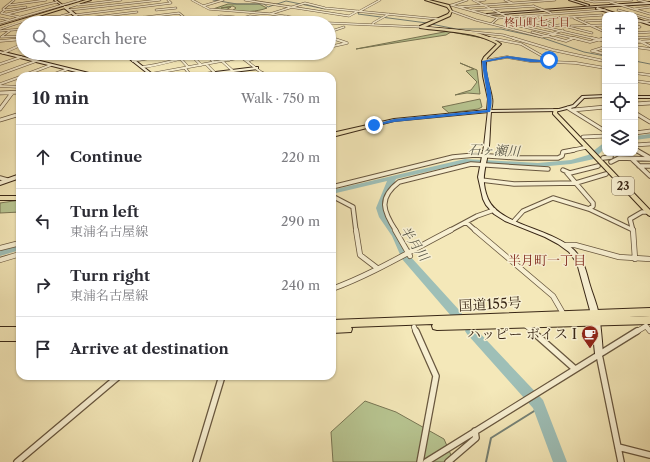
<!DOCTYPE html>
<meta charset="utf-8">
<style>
:root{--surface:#fff;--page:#f2f2f3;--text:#2b2b33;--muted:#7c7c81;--line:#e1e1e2}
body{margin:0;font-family:"Libre Caslon Text","Noto Serif JP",serif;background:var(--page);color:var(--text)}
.controls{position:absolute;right:12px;top:12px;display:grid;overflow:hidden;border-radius:8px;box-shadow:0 1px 3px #0004}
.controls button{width:36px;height:36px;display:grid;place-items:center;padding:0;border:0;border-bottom:1px solid var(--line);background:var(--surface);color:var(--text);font:20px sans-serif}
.stop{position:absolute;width:12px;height:12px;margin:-9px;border:3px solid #1a73e8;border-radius:50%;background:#fff}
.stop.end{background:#1a73e8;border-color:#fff;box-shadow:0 1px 4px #0008}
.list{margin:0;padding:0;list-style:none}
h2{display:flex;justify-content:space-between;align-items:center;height:52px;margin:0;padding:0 16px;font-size:17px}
h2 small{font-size:13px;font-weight:400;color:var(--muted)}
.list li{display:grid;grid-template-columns:26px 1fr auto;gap:12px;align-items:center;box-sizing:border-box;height:64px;padding:0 16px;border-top:1px solid var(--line)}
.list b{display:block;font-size:15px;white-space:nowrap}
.list p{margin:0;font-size:13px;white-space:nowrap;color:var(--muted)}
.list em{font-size:13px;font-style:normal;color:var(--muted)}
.icon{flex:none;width:22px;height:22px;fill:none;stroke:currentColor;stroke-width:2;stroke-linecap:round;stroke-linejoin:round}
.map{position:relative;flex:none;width:650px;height:462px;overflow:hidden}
.search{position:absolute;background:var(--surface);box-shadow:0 1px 3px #0004;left:16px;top:16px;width:320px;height:44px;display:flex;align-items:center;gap:10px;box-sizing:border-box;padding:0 14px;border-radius:22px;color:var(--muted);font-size:15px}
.panel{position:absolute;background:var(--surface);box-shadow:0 1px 3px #0004;left:16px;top:72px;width:320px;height:308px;border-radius:12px}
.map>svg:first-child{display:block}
.green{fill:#b8c692;stroke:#787654}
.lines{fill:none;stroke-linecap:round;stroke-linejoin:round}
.stream-far1{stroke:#768277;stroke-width:1}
.stream{stroke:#768277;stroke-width:2}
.river{fill:#9ebfb7;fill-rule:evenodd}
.street-tunnel-far1{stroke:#cfc198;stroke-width:1.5;stroke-dasharray:1.5 1;stroke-linecap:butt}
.street-tunnel{stroke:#cfc198;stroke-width:3.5;stroke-dasharray:3.5 2;stroke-linecap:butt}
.street-far5-casing{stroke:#68573f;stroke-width:2.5}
.street-far4-casing{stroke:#68573f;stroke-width:3}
.street-far3-casing{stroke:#68573f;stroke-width:4.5}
.street-far2-casing{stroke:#68573f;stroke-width:5.5}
.street-far1-casing{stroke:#68573f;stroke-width:6}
.street-casing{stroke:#68573f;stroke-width:8}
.secondary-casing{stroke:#392716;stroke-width:2}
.primary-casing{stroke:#392716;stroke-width:2}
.highway-casing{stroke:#392716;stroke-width:2}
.street-far5{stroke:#f8f0d2;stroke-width:1.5}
.street-far4{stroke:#f8f0d2;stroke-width:2}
.street-far3{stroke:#f8f0d2;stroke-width:3}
.street-far2{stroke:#f8f0d2;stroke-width:3.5}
.street-far1{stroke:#f8f0d2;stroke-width:4.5}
.street{stroke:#f8f0d2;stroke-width:5.5}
.secondary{fill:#f8f0d2;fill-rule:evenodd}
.primary{fill:#f4e8b9;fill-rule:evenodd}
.highway{fill:#f4e8b9;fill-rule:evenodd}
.route{fill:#1a73e8}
.labels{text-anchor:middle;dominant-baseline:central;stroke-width:3;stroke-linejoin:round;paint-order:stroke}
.far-neighbourhood-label{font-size:11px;fill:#7a1f14;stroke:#f8f0d2}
.shield{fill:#f8f0d2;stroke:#72634e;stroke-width:1}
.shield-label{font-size:11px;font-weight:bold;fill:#392716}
.water-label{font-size:13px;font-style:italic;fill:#575546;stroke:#f8f0d2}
.neighbourhood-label{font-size:13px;fill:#7a1f14;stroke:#f8f0d2}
.near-street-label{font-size:14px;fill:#392716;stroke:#f8f0d2}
.near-poi-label{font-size:14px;fill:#392716;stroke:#f8f0d2;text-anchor:end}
</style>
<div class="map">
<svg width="650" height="462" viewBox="0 0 650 462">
<rect width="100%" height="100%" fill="#f4e8b9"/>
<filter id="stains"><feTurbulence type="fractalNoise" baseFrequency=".005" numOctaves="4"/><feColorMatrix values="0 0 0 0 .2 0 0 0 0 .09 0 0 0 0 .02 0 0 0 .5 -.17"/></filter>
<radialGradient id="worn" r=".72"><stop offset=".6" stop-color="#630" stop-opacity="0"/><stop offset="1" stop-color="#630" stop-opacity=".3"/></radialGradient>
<path class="green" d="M228 4H259L267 8C257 12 243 12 232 11L236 8 233 6 221 8 231 7 226 10 213 9Z
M449 31 483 38 451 32 446 35 356 49Z
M460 63 477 70 480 94 467 93 455 95 471 90 477 82 466 71 474 69Z
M480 99 482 107 478 109 449 113 442 107Z
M20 200V212L0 213V203Z
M365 401 396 412 444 439 454 462H333L331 432Z"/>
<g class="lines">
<path class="stream-far1" d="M213 0 237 4H264L268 7 286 1 325 9
M359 12 358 14 427 23
M431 24 456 29H501L543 38 584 52 605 56
M635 61 650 64"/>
<path class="stream" d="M486 462 491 438 539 408"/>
<path class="river" d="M650 134V138L635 140V136Z
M605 142V148L594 159 571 164 538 167 465 163 396 179 384 208 387 217 401 236 409 255 460 311 462 314 460 317 456 318 452 317 402 259 392 236 379 217 376 208 387 181 332 194V190L465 159 538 163 571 160 588 155Z
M20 244V250L0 256V250Z
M471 326 475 328 543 400 567 462H553L533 408 467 334 465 331 467 328Z"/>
<path class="street-tunnel-far1" d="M24 17 31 18"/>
<path class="street-tunnel" d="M598 166 611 162"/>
<g class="street-far5-casing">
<path id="street-far5" d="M14 0 3 9 5 10 1 13 19 17
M192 0 209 9 271 14 328 23
M245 0 349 16 358 11
M473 0 514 20 596 39
M505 0 512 3
M585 0 594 2 632 0
M638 0 650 3
M476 1 485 0
M610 2 650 14
M10 5 46 0
M78 5 121 0
M451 5 498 18
M452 5 467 0
M203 6 223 0
M533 6 551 13
M458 7 555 0
M66 8 79 4
M635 9 650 7
M5 10 26 7
M69 10 160 0
M156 10 176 8
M472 10 534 6
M618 10 650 19
M360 11 380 0
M451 11 476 20 542 37 563 30
M7 14 57 2
M270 14 305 3 325 8 438 19
M75 15 171 3 168 0
M286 16 284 20H294L296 18
M144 17 149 23
M219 17H234L221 16
M255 17 243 18 250 16 266 18
M533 17 554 25
M0 18 9 20
M574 18 605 32
M80 19 137 12
M67 20 78 18
M29 21 65 19 68 21 51 23
M543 21 554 18 602 15
M585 21 605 20
M262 22 288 23
M635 22 650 21
M0 23 80 0
M77 23 84 22
M98 23 179 13 191 23
M157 23 186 19
M212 23V20L220 16
M238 23 239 21 248 22
M329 23 421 27
M491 24 498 18 605 10
M511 24 578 39
M373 25V23L389 14
M635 25 640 27 635 28
M549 26 560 25 592 33
M571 26 605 25
M422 27 503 35 516 39
M0 29 33 18 61 16 72 13
M11 30 1 37 23 36
M0 31 23 29
M329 32 344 27
M532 32 558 39
M635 33 650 32
M329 37 335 39
M485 37 495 39
M635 38 650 37
M571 39 573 38
M601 39 605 38"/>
</g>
<g class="street-far4-casing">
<path id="street-far4" d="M490 38 521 44 551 61
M513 38 553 50 604 61 605 63
M555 38 566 41 573 38
M574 38 590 42 605 38
M592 38 605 41
M635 39 650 46
M0 41 23 39
M635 42 650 41
M329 47 347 43 332 38
M635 47 650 49
M592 51 605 47
M593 51 605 54
M3 53 23 44
M204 53 214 62
M221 53 229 60
M236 53 266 76
M248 53 250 60
M191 55 201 65
M179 57 188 67
M133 61 178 53
M222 61 233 71
M247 61 269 53
M484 61 507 57 530 61 576 63 605 68
M0 64 21 57
M206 64 215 73
M142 67C163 65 183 57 204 53
M185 68 191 76
M550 68 556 62
M635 73 650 75
M0 74 36 61
M151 74 243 57
M22 76 51 65
M49 76 68 69
M78 76 85 73
M246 76 263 73
M635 81 650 83
M605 82V88
M0 84 20 77
M0 86 20 87"/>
</g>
<g class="street-far3-casing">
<path id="street-far3" d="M605 87V95
M0 93 20 92
M635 104 650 103
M568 108 605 131
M0 109 12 93
M573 110 605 107
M635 113 650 122
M0 120 20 114
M635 133 650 131
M583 137 605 136
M635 145 650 144
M635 149 638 151
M569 151 587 147"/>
</g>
<g class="street-far2-casing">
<path id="street-far2" d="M636 150 650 158
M603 158 611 157V153
M632 159 650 176
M611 162 619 158 650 159
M639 166H650
M563 170 570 173 598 166
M567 173 593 203V206L589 209
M0 178 7 180
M481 180 514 184 576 183 606 174
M332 187 453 157 475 155 519 158H558L562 156 563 152 574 150
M332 196 353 207 356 231
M514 221 523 211 553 198 589 209 633 230
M466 222 476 231
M396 231C383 211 378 198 399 182L471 164 548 169
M449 231 477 216 494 210
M633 231 630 219 642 212H648"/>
</g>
<g class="street-far1-casing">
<path id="street-far1" d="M356 230 360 255 377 268
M395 230 410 256
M475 230 553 296 564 315
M633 230 635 259
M565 245H575L619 257 650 259
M0 248 20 243
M0 260 20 254
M332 289C373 274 412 250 451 230
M524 324 534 332
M414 327 416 332
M636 332 646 326 650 331"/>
</g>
<g class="street-casing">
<path id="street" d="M416 331 436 376 420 462
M532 331 575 369
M599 354 621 462
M618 447 650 455
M17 462 119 376
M196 462 222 376
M426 462 637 331
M448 462 476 438 475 431"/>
</g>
<g class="secondary-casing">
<path id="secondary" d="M54 0H56L64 6H62Z
M569 0H573L589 5 588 6Z
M650 2V4L597 7 621 15H617L596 9 597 7 488 15 487 14Z
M64 6H66L86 23H83L64 8Z
M635 18 650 23V25L635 20Z
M0 51 97 75 98 76H92L0 53Z
M122 53H126L155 76H151Z
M257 67H258V69L200 76H189L191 75Z
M605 95V97L584 98 575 107 559 111 491 112C490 123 490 135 489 146 487 167 479 177 488 199 499 225 553 229 574 250 583 259 586 270 589 282 592 293 597 304 599 315 601 327 602 341 603 354L602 356 599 357 596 356 595 354 591 314 577 263 569 252 558 244 545 237 505 221 494 214 486 205 483 199 478 177 484 146 488 110 559 109 573 105 582 96Z
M635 96H650V98H635Z
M20 174V178L0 185V181Z"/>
</g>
<g class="primary-casing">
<path id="primary" d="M425 0H429L449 5 452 11 450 16 425 27C449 30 480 28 501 44L487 58C483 71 490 85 492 98 493 102 492 107 491 111L489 112 394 121 332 137V133L394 119 487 110 488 99 483 76 482 61 484 57 497 44C474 31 446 32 420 28V26L448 14 450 11 447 7Z
M554 109H558L557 113 650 210V216L648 215 553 114V113Z
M0 196H20V200H0Z"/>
</g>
<g class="highway-casing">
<path id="highway" d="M86 0H91L0 28V26Z
M650 308V316L629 317 650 316V324L437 330 433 329 432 326 433 324 351 327 352 329 351 332 332 333V320Z
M0 327H20V341H0Z"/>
</g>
<use href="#street-far5" class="street-far5"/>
<use href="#street-far4" class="street-far4"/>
<use href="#street-far3" class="street-far3"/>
<use href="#street-far2" class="street-far2"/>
<use href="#street-far1" class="street-far1"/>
<use href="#street" class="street"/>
<use href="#secondary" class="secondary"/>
<use href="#primary" class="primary"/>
<use href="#highway" class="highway"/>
</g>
<path class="route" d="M507 56 548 61 547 60 549 59 558 62H530L507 58 486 62C487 79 495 96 490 112L394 122 374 126 372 125 394 119 487 110C489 94 483 78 482 61Z"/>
<defs>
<g id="cafe-pin" transform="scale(0.9)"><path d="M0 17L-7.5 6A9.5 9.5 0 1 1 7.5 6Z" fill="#8f2418" stroke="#f8f0d2"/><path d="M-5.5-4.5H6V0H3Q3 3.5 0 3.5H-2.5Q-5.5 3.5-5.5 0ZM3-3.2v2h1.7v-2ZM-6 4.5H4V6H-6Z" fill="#fff"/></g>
</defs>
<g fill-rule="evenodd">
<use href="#cafe-pin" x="590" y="334"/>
</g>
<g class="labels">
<g class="far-neighbourhood-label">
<text x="537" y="22">柊山町七丁目</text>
</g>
<rect class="shield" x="612" y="177" width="22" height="18" rx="3"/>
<g class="shield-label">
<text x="623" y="186">23</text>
</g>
<g class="water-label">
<text transform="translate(494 150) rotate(2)">石ヶ瀬川</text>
<text transform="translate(415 243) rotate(56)">半月川</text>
</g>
<g class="neighbourhood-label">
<text x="547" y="260">半月町一丁目</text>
</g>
<g class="near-street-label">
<text transform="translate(490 304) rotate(-3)">国道155号</text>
</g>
<g class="near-poi-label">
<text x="577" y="334">ハッピー ボイス I</text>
</g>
</g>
<rect width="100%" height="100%" filter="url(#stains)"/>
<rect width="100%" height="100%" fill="url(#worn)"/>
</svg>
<div class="controls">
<button>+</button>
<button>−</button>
<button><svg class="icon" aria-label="locate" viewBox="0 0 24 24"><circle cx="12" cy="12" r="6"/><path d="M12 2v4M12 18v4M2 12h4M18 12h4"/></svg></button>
<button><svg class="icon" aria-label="layers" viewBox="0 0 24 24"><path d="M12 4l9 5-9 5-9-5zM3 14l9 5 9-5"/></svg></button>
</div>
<div class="stop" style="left:549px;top:60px"></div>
<div class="stop end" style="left:374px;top:125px"></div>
<div class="search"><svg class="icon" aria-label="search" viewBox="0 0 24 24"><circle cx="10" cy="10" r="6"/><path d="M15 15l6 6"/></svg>Search here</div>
<section class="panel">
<h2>10 min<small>Walk · 750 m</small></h2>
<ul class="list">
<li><svg class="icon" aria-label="ahead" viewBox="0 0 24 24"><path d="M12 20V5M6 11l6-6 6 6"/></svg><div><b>Continue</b></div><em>220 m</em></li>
<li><svg class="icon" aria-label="left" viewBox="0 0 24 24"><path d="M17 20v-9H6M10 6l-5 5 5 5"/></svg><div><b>Turn left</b><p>東浦名古屋線</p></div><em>290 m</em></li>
<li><svg class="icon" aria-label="right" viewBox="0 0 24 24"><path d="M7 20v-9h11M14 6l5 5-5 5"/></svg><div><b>Turn right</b><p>東浦名古屋線</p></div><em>240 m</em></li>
<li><svg class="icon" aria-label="arrive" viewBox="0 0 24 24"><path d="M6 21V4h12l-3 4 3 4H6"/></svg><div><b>Arrive at destination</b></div></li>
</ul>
</section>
</div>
